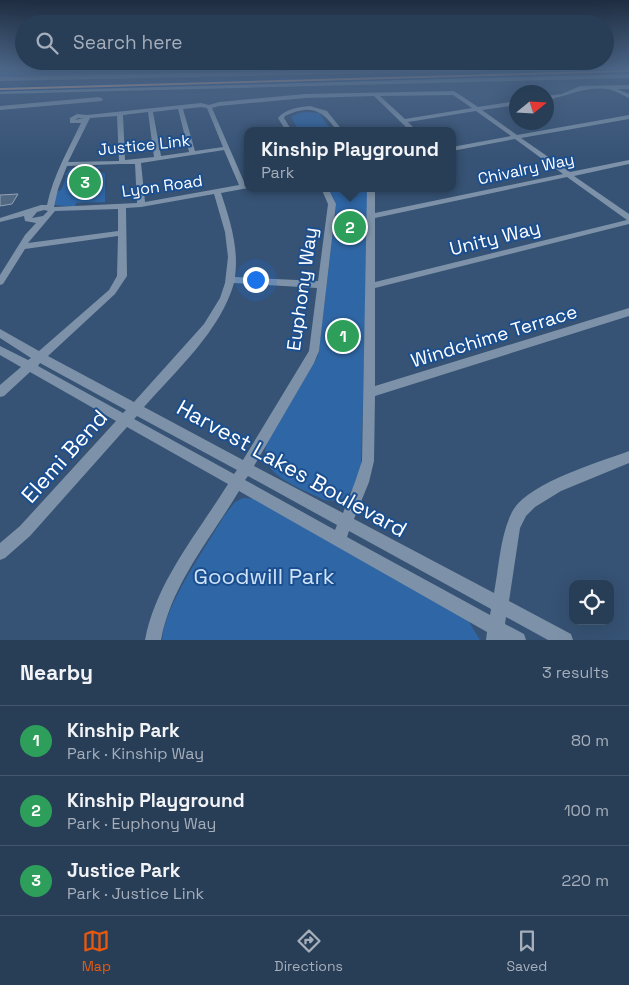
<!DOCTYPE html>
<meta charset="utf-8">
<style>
:root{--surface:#283e57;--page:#30455d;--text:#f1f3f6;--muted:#a5aeba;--line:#44576d;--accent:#ea580c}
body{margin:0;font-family:"Space Grotesk",sans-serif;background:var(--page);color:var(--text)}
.controls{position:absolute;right:15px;bottom:15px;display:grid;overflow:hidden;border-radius:10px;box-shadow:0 5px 20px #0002}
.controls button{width:45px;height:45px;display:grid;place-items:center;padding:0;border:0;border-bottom:1px solid var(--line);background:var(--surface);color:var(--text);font:25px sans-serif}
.compass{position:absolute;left:509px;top:85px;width:45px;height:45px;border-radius:50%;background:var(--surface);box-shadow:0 5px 20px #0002;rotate:72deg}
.you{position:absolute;left:255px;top:279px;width:18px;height:18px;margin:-12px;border:4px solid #fff;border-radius:50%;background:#1a73e8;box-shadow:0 0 0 8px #1a73e833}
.badge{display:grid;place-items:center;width:32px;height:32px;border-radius:50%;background:var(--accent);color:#fff;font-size:16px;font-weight:700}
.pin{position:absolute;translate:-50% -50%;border:2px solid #fff;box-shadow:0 1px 5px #0006}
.popup{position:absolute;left:244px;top:127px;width:212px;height:65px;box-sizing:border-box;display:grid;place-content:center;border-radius:10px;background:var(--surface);filter:drop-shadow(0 1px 4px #0005);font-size:16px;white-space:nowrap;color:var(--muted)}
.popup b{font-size:19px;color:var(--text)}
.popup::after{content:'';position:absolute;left:50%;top:100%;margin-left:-10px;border:10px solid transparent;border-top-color:var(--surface)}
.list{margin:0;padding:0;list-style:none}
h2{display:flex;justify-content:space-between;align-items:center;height:65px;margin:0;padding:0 20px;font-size:21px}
h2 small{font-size:16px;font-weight:400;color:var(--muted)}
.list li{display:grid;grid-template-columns:32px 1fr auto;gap:15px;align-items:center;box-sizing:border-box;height:70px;padding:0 20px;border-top:1px solid var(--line)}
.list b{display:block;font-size:19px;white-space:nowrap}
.list p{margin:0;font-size:16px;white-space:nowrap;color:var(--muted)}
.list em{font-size:16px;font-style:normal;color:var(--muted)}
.icon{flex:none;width:28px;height:28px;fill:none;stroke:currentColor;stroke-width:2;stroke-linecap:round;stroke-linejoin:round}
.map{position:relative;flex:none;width:629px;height:640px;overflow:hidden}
.search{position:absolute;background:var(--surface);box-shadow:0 5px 20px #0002;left:15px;right:15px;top:15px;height:55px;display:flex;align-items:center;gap:12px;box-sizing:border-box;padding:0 18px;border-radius:28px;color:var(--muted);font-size:19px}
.sheet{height:275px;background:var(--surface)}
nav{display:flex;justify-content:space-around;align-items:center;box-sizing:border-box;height:70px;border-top:1px solid var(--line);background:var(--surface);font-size:14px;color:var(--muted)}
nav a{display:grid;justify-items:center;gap:2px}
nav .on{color:var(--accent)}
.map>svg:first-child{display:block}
.green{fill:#2f66a5}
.building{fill:#526984;stroke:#92a2b6}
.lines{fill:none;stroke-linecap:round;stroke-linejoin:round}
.minor{fill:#7d92a8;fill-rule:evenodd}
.highway{fill:#7e92a7;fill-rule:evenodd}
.rail-1-casing{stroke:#1b4f8f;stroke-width:3}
.rail-1{fill:#ffb480;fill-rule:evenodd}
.labels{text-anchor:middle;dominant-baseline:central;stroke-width:4;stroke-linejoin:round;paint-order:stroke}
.far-street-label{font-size:16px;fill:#fff;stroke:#1b4f8f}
.street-label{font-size:19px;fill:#fff;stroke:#1b4f8f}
.near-street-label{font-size:22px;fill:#fff;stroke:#1b4f8f}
.near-park-label{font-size:22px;fill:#cfe3fa;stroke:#1b4f8f}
</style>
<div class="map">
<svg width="629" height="640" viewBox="0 0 629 640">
<rect width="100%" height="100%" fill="#365274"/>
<path class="green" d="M0 71 119 74V75L0 77Z
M306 112 319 113 332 131H299L291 117 299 113Z
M79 166 101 167 96 171 105 173V202L76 203 75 207 54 205V199L58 191 61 190 67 175H65L70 169Z
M327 188H369L361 466C355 487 350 504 324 500 302 488 254 474 267 443L318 356 336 207 334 199Z
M243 498 258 499 465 615 480 640H162C164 605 206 547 224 516L235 502Z"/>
<path class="building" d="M18 194 12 204 0 206V195Z"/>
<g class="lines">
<path class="minor" d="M629 85V89H617L629 94V98C622 95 614 90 608 89 585 86 568 96 546 100V96L562 94 580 86Z
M454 91 478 107 516 101V105L482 110 517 135 629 115V119L521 138 570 172 629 160V164L574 176 629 214V224L375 288V386L629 308V316L375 396 374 461 369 482 354 519 494 593C499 567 500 536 512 512 527 483 600 462 629 451V463L561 491 535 507 526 516 520 528 509 601 571 634 573 640H548L506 617 505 624 524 634 526 640H486L487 632 239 491C211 538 171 585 161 640H145C156 582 197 534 228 484L127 427 30 536 5 558 0 560V543L20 526 116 421 30 372 4 396 0 397V385L21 367 0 355V346L28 360 31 358 0 338V329L39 351 109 290 117 276 118 236 25 249 3 284 0 285V275L25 235 36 223 25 221 24 216 0 222V218L41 205H47C53 176 68 150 81 123H70V118L77 114 87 115 201 103 209 105 219 102 305 94ZM453 95 472 108 405 119 380 96ZM374 96 410 131H417L408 122 476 111 511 136 452 147V151L515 139 563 174 375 213V188H367L362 461 355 482 343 513 254 466 314 363 319 351 336 204 328 188H321L328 204 318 281 235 277C239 248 230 220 221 193L248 188V184H245L212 108 219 106 305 98ZM201 107 207 108 223 147 195 151 183 109ZM178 109 189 152 161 156 153 112ZM148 112 154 157 125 160 123 115ZM117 116 119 161 68 162 90 118ZM78 118H83L75 120ZM224 150 239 185 145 202 141 163ZM120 164H135L137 203 54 207 58 189 67 166ZM567 177 627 220 375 282V218ZM214 194 225 232 228 257 225 283 220 298 204 324 134 402 48 356 115 294 127 276 126 208 141 207ZM118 209V231L28 243 55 211ZM44 210 48 211 43 216 32 218 37 212ZM234 283 317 288 309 351 243 460 144 407C176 371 221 330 234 283ZM40 363 126 410 123 413 38 366ZM137 416 237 470 234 474 134 419ZM248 476 337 525 335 530 245 480ZM349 531 491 609 490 615 347 537Z
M310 106 327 111 343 131H337C322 109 310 104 285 116L284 118 292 131H286L278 118C285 109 299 107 310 106Z"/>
<path class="highway" d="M377 69H490L487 71 0 81V77Z
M629 74V78L0 94V90Z
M99 97 103 99 102 101 0 110V106Z"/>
<g class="rail-1-casing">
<path id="rail-1" d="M629 70V72L0 90V88Z"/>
</g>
<use href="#rail-1" class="rail-1"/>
</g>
<linearGradient id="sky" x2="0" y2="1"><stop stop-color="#1e2d40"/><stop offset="0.43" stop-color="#4c6688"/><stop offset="1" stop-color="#4c6688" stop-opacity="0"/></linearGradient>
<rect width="629" height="159" fill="url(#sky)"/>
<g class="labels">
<g class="far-street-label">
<text transform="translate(144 145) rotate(-6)">Justice Link</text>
<text transform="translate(526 169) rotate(-12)">Chivalry Way</text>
<text transform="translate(162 186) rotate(-8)">Lyon Road</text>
</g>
<g class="street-label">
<text transform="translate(495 238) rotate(-14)">Unity Way</text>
<text transform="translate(302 289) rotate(-82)">Euphony Way</text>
<text transform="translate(494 336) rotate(-17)">Windchime Terrace</text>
</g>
<g class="near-street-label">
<text transform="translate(64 456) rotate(-48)">Elemi Bend</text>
<text transform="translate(292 468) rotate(29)">Harvest Lakes Boulevard</text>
</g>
<g class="near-park-label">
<text x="264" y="576">Goodwill Park</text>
</g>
</g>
</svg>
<div class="controls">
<button><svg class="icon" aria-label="locate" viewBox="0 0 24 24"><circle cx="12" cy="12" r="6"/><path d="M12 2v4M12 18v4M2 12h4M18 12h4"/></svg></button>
</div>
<svg class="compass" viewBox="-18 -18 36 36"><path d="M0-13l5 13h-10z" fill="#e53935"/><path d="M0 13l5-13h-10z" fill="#a5aeba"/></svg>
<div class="you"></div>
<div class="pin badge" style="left:343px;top:336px;background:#2e9e5b">1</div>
<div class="pin badge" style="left:350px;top:227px;background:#2e9e5b">2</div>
<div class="popup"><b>Kinship Playground</b>Park</div>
<div class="pin badge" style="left:85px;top:182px;background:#2e9e5b">3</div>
<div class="search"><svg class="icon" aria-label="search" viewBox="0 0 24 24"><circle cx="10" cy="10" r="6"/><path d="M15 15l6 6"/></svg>Search here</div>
</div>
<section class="sheet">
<h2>Nearby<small>3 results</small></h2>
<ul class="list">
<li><span class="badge" style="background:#2e9e5b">1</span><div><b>Kinship Park</b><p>Park · Kinship Way</p></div><em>80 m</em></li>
<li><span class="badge" style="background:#2e9e5b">2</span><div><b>Kinship Playground</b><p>Park · Euphony Way</p></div><em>100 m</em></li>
<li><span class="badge" style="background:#2e9e5b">3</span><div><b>Justice Park</b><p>Park · Justice Link</p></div><em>220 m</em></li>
</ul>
</section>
<nav>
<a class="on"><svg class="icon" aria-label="map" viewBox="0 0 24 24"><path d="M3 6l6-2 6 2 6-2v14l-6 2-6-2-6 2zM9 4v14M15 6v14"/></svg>Map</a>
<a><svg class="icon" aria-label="directions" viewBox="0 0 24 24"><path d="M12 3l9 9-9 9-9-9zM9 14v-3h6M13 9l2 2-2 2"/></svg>Directions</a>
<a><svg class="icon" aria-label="saved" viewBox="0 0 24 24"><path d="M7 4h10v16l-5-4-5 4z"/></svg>Saved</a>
</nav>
